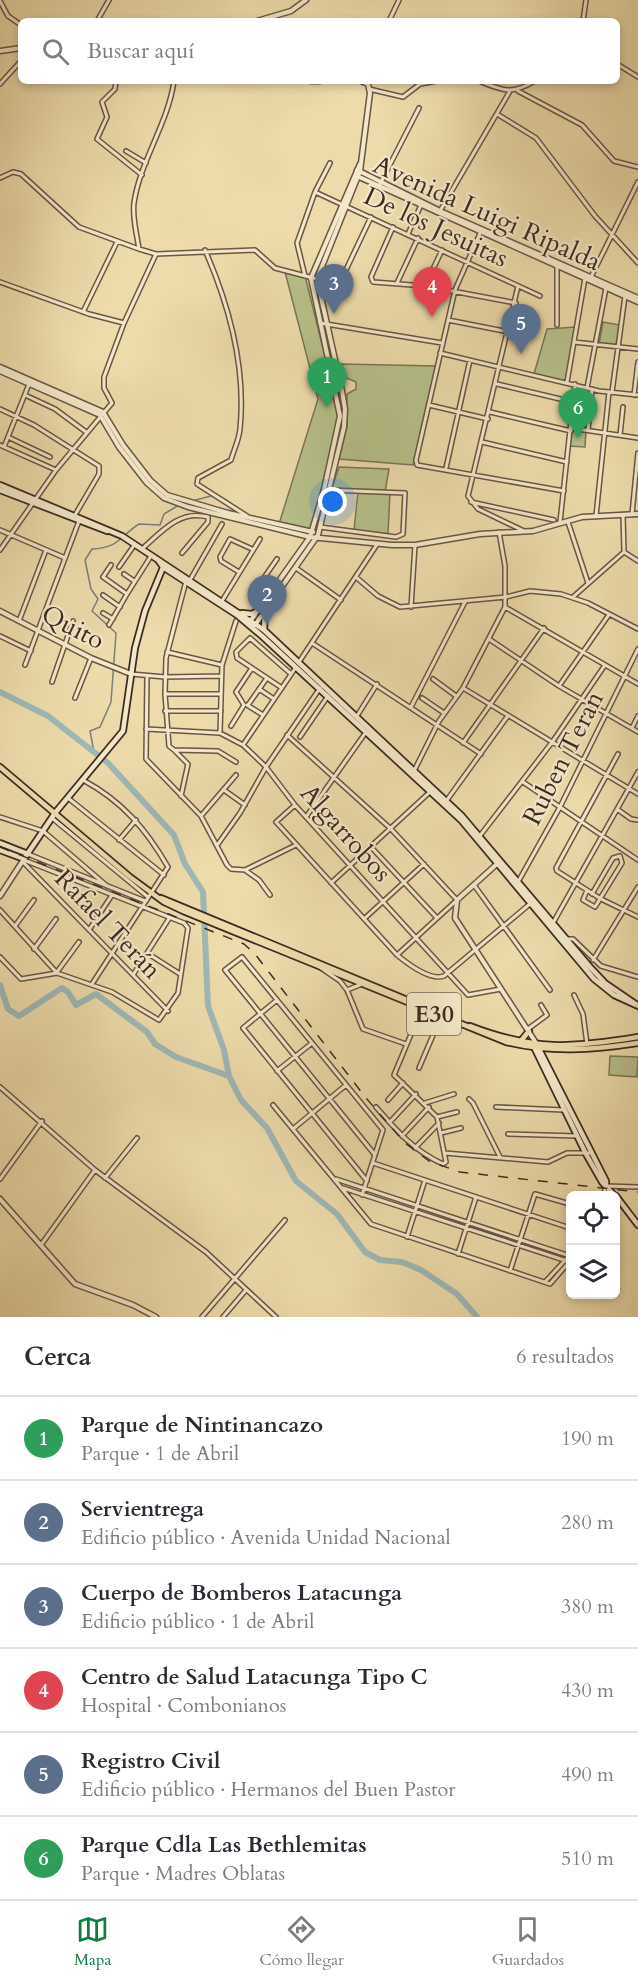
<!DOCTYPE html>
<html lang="es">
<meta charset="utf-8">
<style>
:root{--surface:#fff;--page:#f7f7f7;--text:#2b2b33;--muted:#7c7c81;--line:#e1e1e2;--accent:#0b8043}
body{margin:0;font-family:Cardo,serif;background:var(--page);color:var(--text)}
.controls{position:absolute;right:18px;bottom:18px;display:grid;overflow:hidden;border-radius:9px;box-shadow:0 3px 9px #0003}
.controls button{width:54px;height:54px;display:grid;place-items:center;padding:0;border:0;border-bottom:2px solid var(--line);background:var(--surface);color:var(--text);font:30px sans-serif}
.you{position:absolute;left:333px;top:502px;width:21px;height:21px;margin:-15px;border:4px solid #fff;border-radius:50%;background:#1a73e8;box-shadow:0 0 0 9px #1a73e833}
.badge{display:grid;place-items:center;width:39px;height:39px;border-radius:50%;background:var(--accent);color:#fff;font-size:20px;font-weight:700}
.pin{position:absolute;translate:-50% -50px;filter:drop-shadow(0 2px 3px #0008)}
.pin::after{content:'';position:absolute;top:32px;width:21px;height:18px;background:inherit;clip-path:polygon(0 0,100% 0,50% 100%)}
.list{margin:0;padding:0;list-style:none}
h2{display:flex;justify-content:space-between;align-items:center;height:78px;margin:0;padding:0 24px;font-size:26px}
h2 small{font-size:20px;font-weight:400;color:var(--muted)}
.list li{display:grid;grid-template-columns:39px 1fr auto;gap:18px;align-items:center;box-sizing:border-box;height:84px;padding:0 24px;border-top:2px solid var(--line)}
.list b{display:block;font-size:22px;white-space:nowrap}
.list p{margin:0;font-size:20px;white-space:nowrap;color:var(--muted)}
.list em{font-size:20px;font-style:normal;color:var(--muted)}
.icon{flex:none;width:33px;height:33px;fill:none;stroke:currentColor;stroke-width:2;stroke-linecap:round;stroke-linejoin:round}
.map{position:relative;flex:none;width:638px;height:1317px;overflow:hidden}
.search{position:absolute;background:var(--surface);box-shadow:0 3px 9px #0003;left:18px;right:18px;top:18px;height:66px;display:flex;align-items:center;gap:15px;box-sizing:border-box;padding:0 21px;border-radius:9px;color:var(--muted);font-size:22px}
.sheet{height:582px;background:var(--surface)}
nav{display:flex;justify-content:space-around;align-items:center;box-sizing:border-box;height:84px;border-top:2px solid var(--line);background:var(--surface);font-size:16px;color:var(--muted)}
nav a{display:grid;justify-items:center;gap:3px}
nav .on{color:var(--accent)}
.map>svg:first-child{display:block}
.green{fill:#b7c08a;stroke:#7a7556;stroke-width:1.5}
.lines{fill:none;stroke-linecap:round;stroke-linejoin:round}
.stream{stroke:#787f7b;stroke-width:1.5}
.river{stroke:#9eb8b5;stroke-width:6}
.minor-casing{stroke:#6a5645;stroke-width:6}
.tertiary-casing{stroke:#6a5645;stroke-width:7}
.secondary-casing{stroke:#3e2a23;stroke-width:8}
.primary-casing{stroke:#3e2a23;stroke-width:8}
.minor{stroke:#f3e8c8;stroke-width:3}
.tertiary{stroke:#f3e8c8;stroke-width:4}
.secondary{stroke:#f3e8c8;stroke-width:4.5}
.primary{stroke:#eddbab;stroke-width:4.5}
.rail{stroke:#3e2a23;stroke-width:1.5;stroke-dasharray:10 10;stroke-linecap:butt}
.labels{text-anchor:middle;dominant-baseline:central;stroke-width:4.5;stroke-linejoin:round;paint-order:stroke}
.shield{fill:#f3e8c8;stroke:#746354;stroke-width:1.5}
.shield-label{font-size:24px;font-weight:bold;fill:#3e2a23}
.street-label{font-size:26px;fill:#3e2a23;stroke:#f3e8c8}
</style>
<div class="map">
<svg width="638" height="1317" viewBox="0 0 638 1317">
<rect width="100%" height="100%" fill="#eddbab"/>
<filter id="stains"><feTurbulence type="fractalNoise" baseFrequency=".00333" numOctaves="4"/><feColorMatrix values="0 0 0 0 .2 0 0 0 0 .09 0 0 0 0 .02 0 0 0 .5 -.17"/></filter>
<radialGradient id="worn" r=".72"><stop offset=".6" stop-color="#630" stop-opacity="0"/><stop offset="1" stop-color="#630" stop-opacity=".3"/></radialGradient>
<path class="green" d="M285 272 305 276 340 416 310 531 279 524 318 399Z
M603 322 620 325 617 347 599 344Z
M575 327 567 382 534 374 547 329Z
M342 364 436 366 413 465 339 459 347 426V394L356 389V382L344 377Z
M571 428 586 430 585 447 569 446Z
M339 467 389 469 385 492H390L388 534 354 531 358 491 361 490 332 488Z
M610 1056 638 1057 637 1077 609 1075Z"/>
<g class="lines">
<path class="stream" d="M192 501 211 496
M94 752 90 731 100 727 111 702 116 633 92 611 98 599 91 589 85 560 92 549C119 548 120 536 139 524L160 525 164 514 179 505"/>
<path class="river" d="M0 692 48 716 108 763 174 835 185 864 203 892 208 1006 224 1050 229 1076 241 1100 267 1128 296 1181 337 1214 365 1252 380 1260 402 1262 421 1270 457 1294 477 1317
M0 985 8 1009 19 1016 62 988 68 992 76 1005 96 994 147 1032 155 1044 176 1057 229 1076"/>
<g class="minor-casing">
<path id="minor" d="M0 1 8 16 21 25
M97 21 109 0
M389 21 399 0
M583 21 586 0
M617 64 638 77
M116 81 115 89 102 102 107 117 97 139 142 175
M479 81C504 91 511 95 535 81
M0 84 21 61
M369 89 403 97 420 84 437 81
M518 91 582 125 614 161 638 167
M497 114 536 138 595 216 638 263
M126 151 146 163
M0 178 13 172 21 174 79 227 139 249 156 254 255 250 275 268 317 279
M380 184 419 108
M315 192 540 296
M440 211 510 91
M393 227 371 277 373 282 425 286 516 303
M481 231 455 290 416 460 417 465 564 491
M408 234 421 205
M139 249C137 235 132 217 134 203 140 161 168 124 174 81
M205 250C229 305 246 369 240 429 239 440 234 449 231 460L198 478 197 484 247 516
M557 267V325
M344 274 371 217
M305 276 297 243 315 192 330 163
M591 277 638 182
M0 282 89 314 124 323
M397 283 418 238
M425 286 442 250
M518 286 468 496 478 509 524 531
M83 312 117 242
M448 320 509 332
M320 323 442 343
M574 342 638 349
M440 353 599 391 638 395
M567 382 585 278
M497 384 573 402
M587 388 606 288
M612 392 625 296
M25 395 55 409 86 432
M634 395 638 362
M429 405 488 419
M0 409 34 425 99 466V474L75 515
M490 412 571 431
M571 428 638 438
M588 430 592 389
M620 435 623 407
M8 437 50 457
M482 442 567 462
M0 445 56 470
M4 447 29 384
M446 468 470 360
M471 502 554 520
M632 514 638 453
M596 516 609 392
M560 522 575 384
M568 522 588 583
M320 527 396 537 403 534 405 493 329 490
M0 530 65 558
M142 549C161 532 180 509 208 517V522L182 553
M0 550 56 470 112 403 104 388V377L124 323 156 254
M624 552 638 561
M277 559 261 582 277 595
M111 565 103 577 127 594 151 556
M119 567 135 544
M296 568 341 600
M239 572 221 561 220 557 230 539 252 549
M124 574 134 581
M357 578 378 596 400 607 506 597 530 591 561 594 588 603 638 629
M190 580 222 524
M186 581 166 658 165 694 169 746 174 750 218 751 236 762
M103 595 120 607
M573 597 624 552 623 515
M222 601 260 539
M411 607 415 545
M505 607 638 684
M103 613 113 619
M19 621 46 550
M109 625 127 594
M0 636 31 651
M489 639 559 686 638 732
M312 643 481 754
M167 652 222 665
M299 662 378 543
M25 665 79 521
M131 674 165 677 221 676
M147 676 146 759 201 816 227 865 231 869 245 870 296 845
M433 679 456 696
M52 682 73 621
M559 686 608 616
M282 688 237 658 236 652 250 638 291 674
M463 688 638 794
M259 689 274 699
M165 694H221
M75 698 91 658
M422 698 444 713
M247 705 263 715
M248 705 267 678
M411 707 465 602
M165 711H221
M357 716 377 684
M231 726 244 705 236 692 252 668
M632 728 638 716
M146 729 220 733 243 745 266 767 295 805 468 995 501 989
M220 733 222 665 236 621
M287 735 391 829 457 900 397 955
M300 737 328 696
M463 743 544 628
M243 745 296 667
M175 751 188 764 181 796
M618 754 556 868 557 871 601 899 638 917
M415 769 439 721 463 688 505 607V566L499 532
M83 780C122 801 146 829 168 867L92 984
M523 782 638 860
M224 790 245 805
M68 798 164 875
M447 800 507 717
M295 805 276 822 397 955C408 964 430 981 444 976L531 903
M617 809 631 819 638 820
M201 816 236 775
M0 817 43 831 107 886
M306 817 366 732
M52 818 148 897
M479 837 553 741 605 665
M119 840 136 820
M218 844 240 813 266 767 320 688
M371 847 437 918
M28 854 145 901
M23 862 168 1011
M245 870 259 880 270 895
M518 882 560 807 638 649
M331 883 431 791
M474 885 550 990
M587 890 583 900 595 907 622 863 620 856 613 858 592 894
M0 910 57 973
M364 919 424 864
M553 923 638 772
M15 926 34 900
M89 930 112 895
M567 939H573L601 966 638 977
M34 949 56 919
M147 953 180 974
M0 957 21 979 57 973 112 992 159 1020 178 993 188 928 184 923 24 860
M593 960 638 887
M321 968 340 981 347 990 363 1029 406 1044
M57 972 79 942
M133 975 170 917
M347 990 362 984
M574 995 583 1014 587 1044
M277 1000 243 1028 367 1181
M528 1029 547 1015 541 1005
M419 1068 442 1014
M277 1071 312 1043
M0 1087 95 1170 206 1252 276 1317
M469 1099 473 1103 500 1157
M388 1100 403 1083
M425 1103 454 1094
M273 1105 371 1224 550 1284 570 1261
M376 1107C396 1130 414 1151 443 1164L446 1162 437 1117 394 1075 422 1008
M496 1107 563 1110
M437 1117 457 1112
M390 1122 416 1094
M293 1129 346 1085
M441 1133 461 1128
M508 1134 577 1136
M402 1136 429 1107
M415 1148 439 1123
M445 1153 548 1162 567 1153H590
M373 1163 570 1228
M105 1178 137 1138
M0 1179 42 1121
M336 1179 570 1256
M343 1188 570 1262
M362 1195 383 1130 242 957 225 970 375 1155
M603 1196 606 1186 638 1187
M407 1237 425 1180
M41 1245 95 1170
M458 1254 476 1197
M510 1271 535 1194 570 1204
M545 1282 570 1255
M202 1317 285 1220
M223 1317 246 1290"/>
</g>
<g class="tertiary-casing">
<path id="tertiary" d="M257 21 291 11 306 0
M0 51 21 48
M311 81H320
M357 170 440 211 638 298
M357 176 638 302
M0 367 103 412 123 445 150 480 167 495 228 513 313 532
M0 371 100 415 119 447 147 483 164 498 188 507 310 537 392 545H415L480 534 533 531 582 517 638 514
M0 611 91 658 131 674
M249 623 310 537 324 490 340 416 311 278 360 164
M255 625 318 535 344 427 345 409 342 391 317 279 360 171 370 93 368 84 361 81
M498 863 457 900 455 918 536 1043
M0 896 24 859
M0 1199 75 1284 133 1305 156 1317"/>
</g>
<g class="secondary-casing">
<path id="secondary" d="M0 485 122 536 264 630 462 816 590 967 605 983 637 1005
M0 490 107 531
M158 560 163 567 237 615 262 636 461 820 594 979 614 995 636 1005
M242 613 252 614 259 610
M264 630 265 613
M0 843 28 854
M0 850 24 859 55 813 123 731 135 648 145 611 164 565
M535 1049 586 1154 602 1182 615 1196
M539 1049 606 1181V1186
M616 1196 638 1225"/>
</g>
<g class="primary-casing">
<path id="primary" d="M0 767 130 877 164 902 183 911 506 1042C551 1053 593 1050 638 1043
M161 898 446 1016
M637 1005 638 1006
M470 1026C535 1051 571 1048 638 1037
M520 1042 529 1031"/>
</g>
<use href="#minor" class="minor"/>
<use href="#tertiary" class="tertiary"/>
<use href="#secondary" class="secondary"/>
<use href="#primary" class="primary"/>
<path class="rail" d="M0 847 244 944 255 954 366 1098 405 1143 429 1161 460 1172 638 1192"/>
</g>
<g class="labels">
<rect class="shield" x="407" y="993" width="54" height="42" rx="4.5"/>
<g class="shield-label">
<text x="434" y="1014">E30</text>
</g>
<g class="street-label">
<text transform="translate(487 213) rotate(24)">Avenida Luigi Ripalda</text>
<text transform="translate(436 227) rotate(25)">De los Jesuitas</text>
<text transform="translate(73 627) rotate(27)">Quito</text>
<text transform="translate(563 758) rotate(-63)">Ruben Teran</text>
<text transform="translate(346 833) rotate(48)">Algarrobos</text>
<text transform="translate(108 924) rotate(46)">Rafael Terán</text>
</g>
</g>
<rect width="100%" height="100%" filter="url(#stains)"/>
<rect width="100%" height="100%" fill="url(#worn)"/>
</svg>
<div class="controls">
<button><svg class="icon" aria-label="locate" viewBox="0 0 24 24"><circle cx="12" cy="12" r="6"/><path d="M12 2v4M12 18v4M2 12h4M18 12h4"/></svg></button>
<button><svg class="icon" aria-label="layers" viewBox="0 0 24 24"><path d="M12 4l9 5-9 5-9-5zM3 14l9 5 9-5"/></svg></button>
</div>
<div class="you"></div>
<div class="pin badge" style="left:327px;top:407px;background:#2e9e5b">1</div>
<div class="pin badge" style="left:267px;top:625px;background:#5c6f8a">2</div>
<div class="pin badge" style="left:334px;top:314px;background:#5c6f8a">3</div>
<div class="pin badge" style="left:432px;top:317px;background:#e0444e">4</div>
<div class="pin badge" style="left:521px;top:354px;background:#5c6f8a">5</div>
<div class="pin badge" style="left:578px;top:438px;background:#2e9e5b">6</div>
<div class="search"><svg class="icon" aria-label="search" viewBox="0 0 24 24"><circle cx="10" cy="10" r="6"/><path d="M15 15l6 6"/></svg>Buscar aquí</div>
</div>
<section class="sheet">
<h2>Cerca<small>6 resultados</small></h2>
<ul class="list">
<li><span class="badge" style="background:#2e9e5b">1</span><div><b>Parque de Nintinancazo</b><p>Parque · 1 de Abril</p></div><em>190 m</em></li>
<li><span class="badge" style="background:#5c6f8a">2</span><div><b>Servientrega</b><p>Edificio público · Avenida Unidad Nacional</p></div><em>280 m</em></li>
<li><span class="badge" style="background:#5c6f8a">3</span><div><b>Cuerpo de Bomberos Latacunga</b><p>Edificio público · 1 de Abril</p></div><em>380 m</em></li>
<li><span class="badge" style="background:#e0444e">4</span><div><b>Centro de Salud Latacunga Tipo C</b><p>Hospital · Combonianos</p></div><em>430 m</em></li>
<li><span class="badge" style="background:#5c6f8a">5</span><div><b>Registro Civil</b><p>Edificio público · Hermanos del Buen Pastor</p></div><em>490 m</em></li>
<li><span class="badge" style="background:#2e9e5b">6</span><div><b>Parque Cdla Las Bethlemitas</b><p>Parque · Madres Oblatas</p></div><em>510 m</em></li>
</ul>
</section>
<nav>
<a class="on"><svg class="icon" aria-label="map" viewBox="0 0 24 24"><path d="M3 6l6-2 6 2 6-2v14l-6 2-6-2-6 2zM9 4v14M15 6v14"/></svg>Mapa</a>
<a><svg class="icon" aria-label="directions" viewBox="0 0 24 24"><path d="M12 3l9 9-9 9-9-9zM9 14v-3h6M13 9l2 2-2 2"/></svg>Cómo llegar</a>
<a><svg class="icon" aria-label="saved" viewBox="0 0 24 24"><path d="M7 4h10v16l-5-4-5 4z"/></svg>Guardados</a>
</nav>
